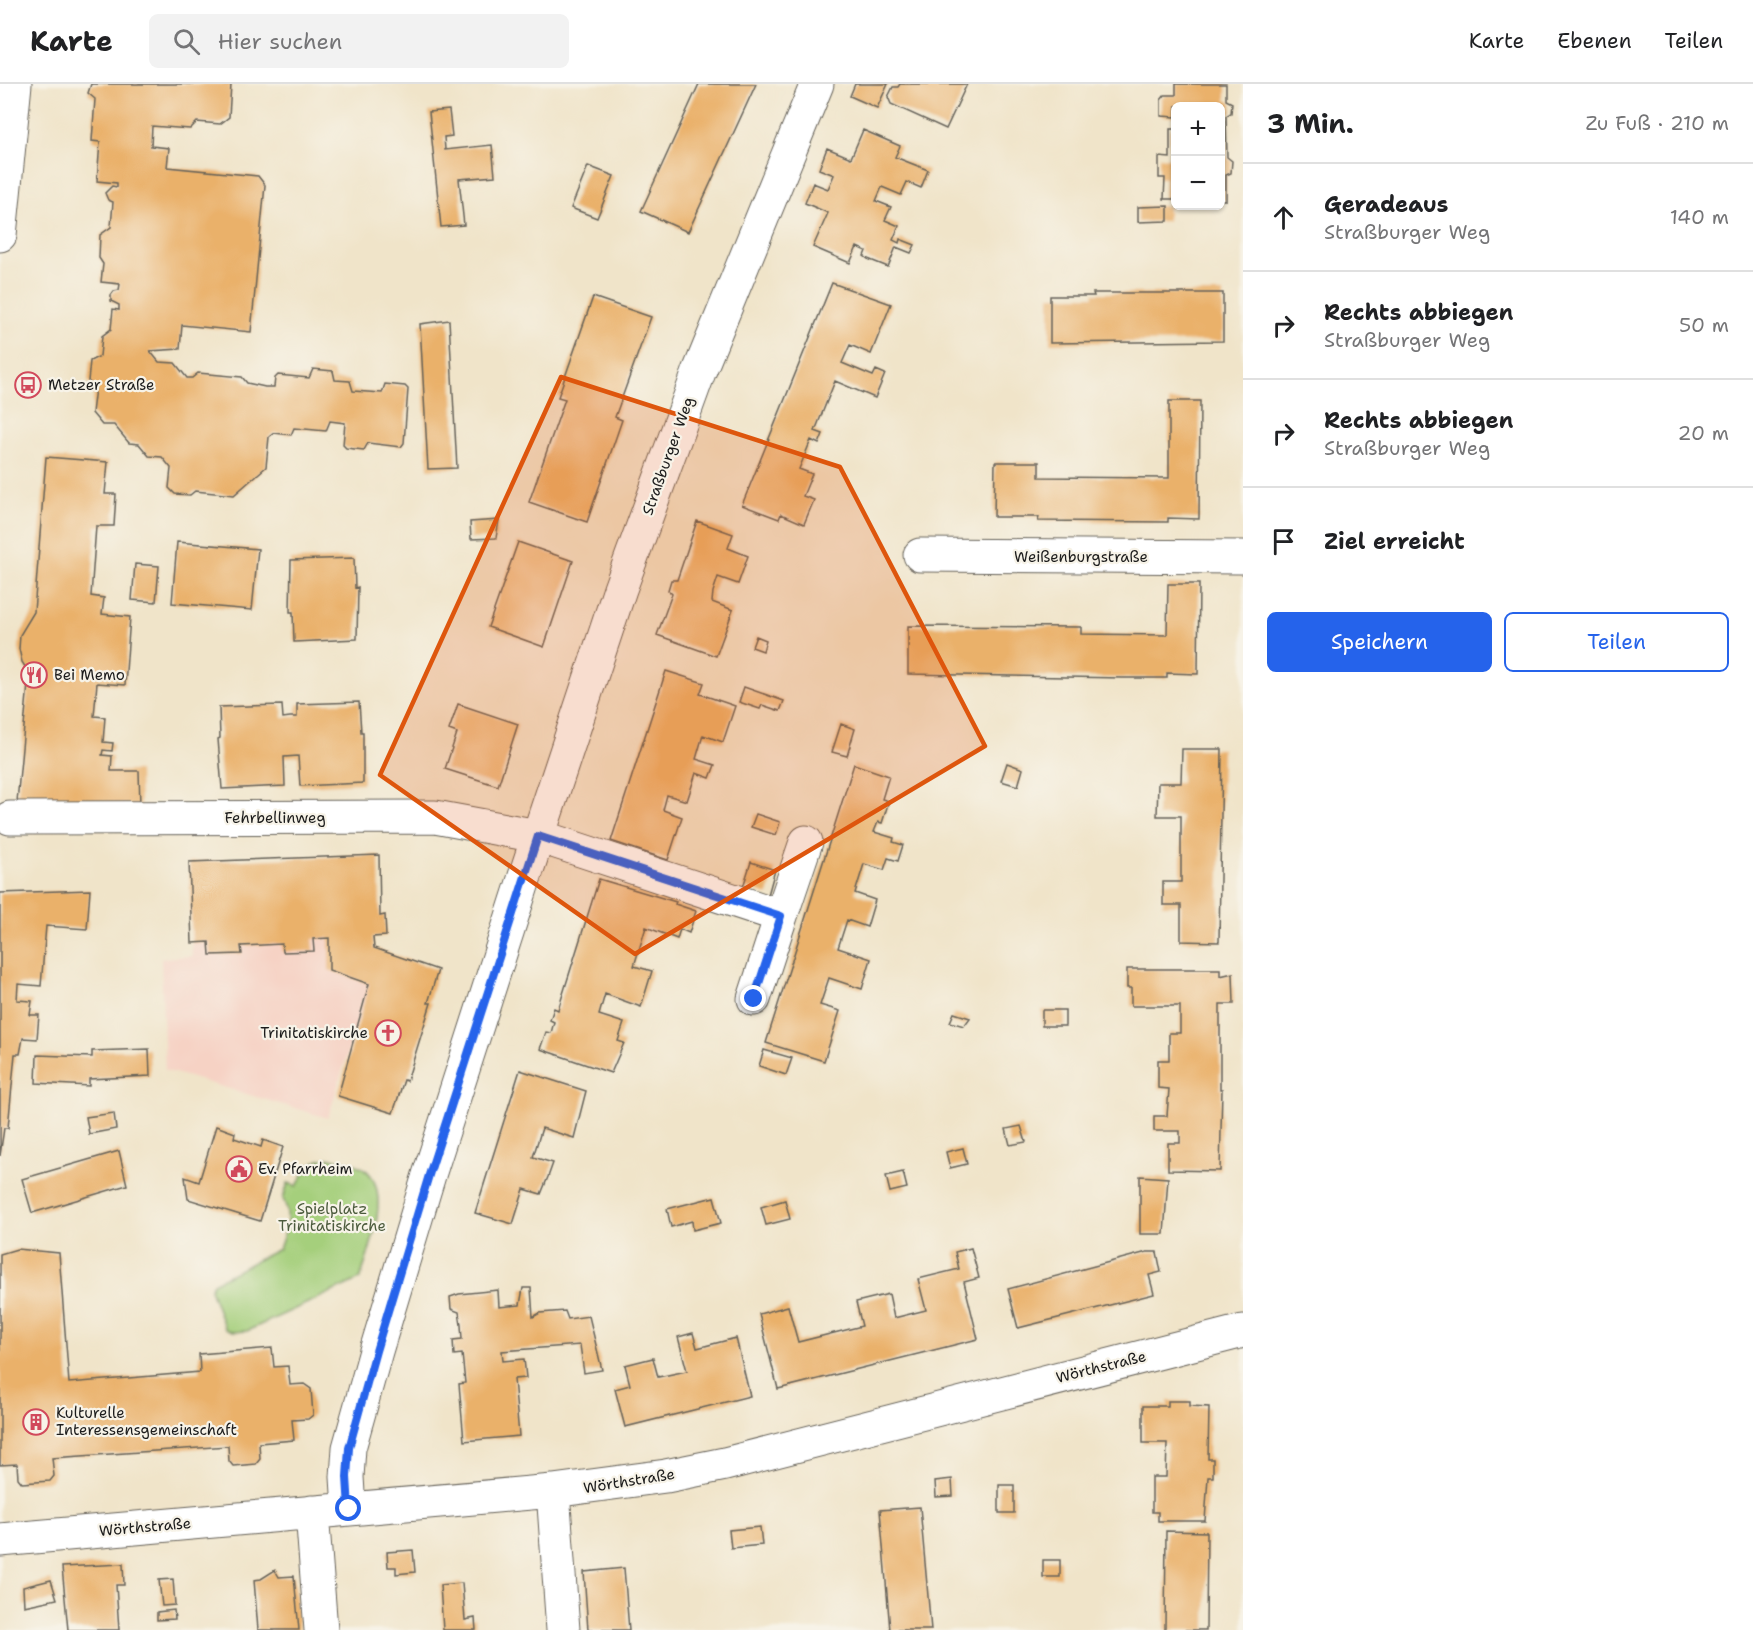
<!DOCTYPE html>
<html lang="de">
<meta charset="utf-8">
<style>
:root{--surface:#fff;--page:#f2f2f2;--text:#202124;--muted:#757577;--line:#e0e0e0;--accent:#2563eb}
body{margin:0;font-family:"Shantell Sans",sans-serif;background:var(--page);color:var(--text)}
.controls{position:absolute;right:18px;top:18px;display:grid;overflow:hidden;border-radius:9px;box-shadow:0 2px 4px #0004}
.controls button{width:54px;height:54px;display:grid;place-items:center;padding:0;border:0;border-bottom:2px solid var(--line);background:var(--surface);color:var(--text);font:30px sans-serif}
.stop{position:absolute;width:18px;height:18px;margin:-14px;border:4px solid #2563eb;border-radius:50%;background:#fff}
.stop.end{background:#2563eb;border-color:#fff;box-shadow:0 2px 6px #0008}
.list{margin:0;padding:0;list-style:none}
h2{display:flex;justify-content:space-between;align-items:center;height:78px;margin:0;padding:0 24px;font-size:26px}
h2 small{font-size:20px;font-weight:400;color:var(--muted)}
.list li{display:grid;grid-template-columns:39px 1fr auto;gap:18px;align-items:center;box-sizing:border-box;height:108px;padding:0 24px;border-top:2px solid var(--line)}
.list b{display:block;font-size:22px;white-space:nowrap}
.list p{margin:0;font-size:20px;white-space:nowrap;color:var(--muted)}
.list em{font-size:20px;font-style:normal;color:var(--muted)}
.actions{display:flex;gap:12px;padding:18px 24px}
.actions a{flex:1;padding:14px 0;border:2px solid var(--accent);border-radius:9px;text-align:center;font-size:21px;color:var(--accent)}
.actions .main{background:var(--accent);color:#fff}
.icon{flex:none;width:33px;height:33px;fill:none;stroke:currentColor;stroke-width:2;stroke-linecap:round;stroke-linejoin:round}
.map{position:relative;flex:none;width:1243px;height:1546px;overflow:hidden}
header{display:flex;align-items:center;gap:36px;box-sizing:border-box;height:84px;padding:0 30px;background:var(--surface);border-bottom:2px solid var(--line)}
header strong{font-size:28px}
nav{display:flex;gap:33px;margin-inline-start:auto;font-size:21px}
.search{width:420px;height:54px;background:var(--page);display:flex;align-items:center;gap:15px;box-sizing:border-box;padding:0 21px;border-radius:9px;color:var(--muted);font-size:22px}
main{display:flex}
aside{flex:1;background:var(--surface)}
.map>svg:first-child{display:block}
.built{fill:#f6d2c4}
.green{fill:#a5cf7b;stroke:#60764c;stroke-width:1.5}
.building{fill:#eab16b}
.lines{fill:none;stroke-linecap:round;stroke-linejoin:round}
.minor-casing{stroke:#666259;stroke-width:35}
.major-casing{stroke:#666259;stroke-width:35}
.minor{stroke:#fff;stroke-width:33}
.major{stroke:#fff;stroke-width:33}
.route{stroke:#2563eb;stroke-width:8}
.marked{fill:#de560d;fill-opacity:0.2;stroke:#de560d;stroke-width:4.5;stroke-linejoin:round}
.labels{text-anchor:middle;dominant-baseline:central;stroke-width:4.5;stroke-linejoin:round;paint-order:stroke}
.poi-label{font-size:15px;fill:#1c1c1c;stroke:#f7f3e8;text-anchor:start}
.street-label{font-size:15px;fill:#1c1c1c;stroke:#f7f3e8}
.park-label{font-size:15px;fill:#4c5b3d;stroke:#f7f3e8}
</style>
<header>
<strong>Karte</strong>
<div class="search"><svg class="icon" aria-label="search" viewBox="0 0 24 24"><circle cx="10" cy="10" r="6"/><path d="M15 15l6 6"/></svg>Hier suchen</div>
<nav><a>Karte</a><a>Ebenen</a><a>Teilen</a></nav>
</header>
<main>
<div class="map">
<svg width="1243" height="1546" viewBox="0 0 1243 1546">
<rect width="100%" height="100%" fill="#f7f3e8"/>
<filter id="ink" filterUnits="userSpaceOnUse"><feTurbulence type="fractalNoise" baseFrequency=".0167" numOctaves="2"/><feDisplacementMap in="SourceGraphic" scale="12" xChannelSelector="R" yChannelSelector="G"/><feConvolveMatrix kernelMatrix="1 2 1 2 8 2 1 2 1" color-interpolation-filters="sRGB"/></filter>
<filter id="wash" filterUnits="userSpaceOnUse"><feTurbulence type="fractalNoise" baseFrequency=".008" numOctaves="4" result="noise"/><feDisplacementMap in="SourceGraphic" scale="24" xChannelSelector="R" yChannelSelector="G"/><feGaussianBlur stdDeviation="1.35" result="paint"/><feColorMatrix in="noise" values="0 0 0 0 0 0 0 0 0 0 0 0 0 0 0 0 0 1.4 0 .05"/><feComposite in="paint" operator="in"/></filter>
<g filter="url(#wash)">
<rect width="100%" height="100%" fill="#f0e4c9"/>
<path class="built" d="M281 775 283 868 314 867 313 855 329 854V886L369 900 328 1034 165 986 161 874 192 872 189 778Z"/>
<path class="green" d="M331 1074C341 1077 355 1078 363 1084 394 1104 369 1168 360 1195L247 1247 232 1248 225 1245 210 1205 213 1199 279 1165C285 1148 292 1132 283 1115L288 1099 297 1102C306 1085 311 1075 331 1074Z"/>
<g id="blocks">
<path class="building" d="M91 0H231L229 33 220 40 197 38 190 45 152 42 151 62 169 64 167 83 258 92 265 101 251 248 182 241 180 265 150 267 159 278 175 279 187 294H192L198 289 242 293 247 299 265 303H274L275 294 278 291 309 294 313 285 333 287 335 296 350 297 353 307 382 309 385 300 405 302 408 305 404 359 401 363 368 359 364 366 346 364 343 361 345 339 330 337 326 347 294 344 291 351 274 349 269 353 266 383 234 411 195 407 190 411 175 410 169 404 171 384 162 373 149 372 139 360 129 359 114 341H102L92 329 95 304 88 297 90 277 100 272 102 252 111 245 113 225 119 226V221L111 217V211L114 207 119 206 120 200 101 198 103 180 99 174 100 151 111 143 113 118 108 116 105 109 112 102 117 103V99L97 97 100 58 92 57 95 15 88 9Z
M699 0H756L688 148 641 127Z
M855 0H888L877 24 850 12Z
M900 0H967L946 45 891 20 888 13 893 3H898Z
M1176 0H1226V16L1232 19 1231 29 1226 32 1227 73 1232 77 1231 89 1226 91V116H1221V22H1176V33L1161 32V16L1165 11H1176Z
M449 26 452 52 444 53 445 66 492 61 495 92 459 95 464 141 441 143 429 28Z
M1170 45H1176V115H1164L1165 94H1159V73L1170 74Z
M863 46 900 62 895 73 928 86 921 104 907 98 901 111 882 103 876 117 891 123 885 136 899 142 893 156 899 159 900 155 915 161 911 169 896 163 888 183 868 175 864 172 866 167 857 163 850 179 813 163 828 129 805 119 813 99 828 105 834 91 819 85 827 64 851 74Z
M588 82 614 92 597 134 571 124Z
M1168 122V137L1138 138V123Z
M832 199 891 220 871 270 850 261 842 279 873 292 876 286 885 290 875 314 835 297 815 347 823 350 819 360 811 356 799 385 812 390 803 412 814 416 804 440 781 430 779 435 742 421Z
M1093 209H1223V257L1050 259V212H1094Z
M593 213 651 233 615 333 622 336 587 438 529 418 565 315 558 313Z
M449 236 457 384 428 385 420 240Z
M1169 317H1200L1199 435 1168 434V438L1038 437 1039 433H994L995 378H1039V393L1169 394Z
M46 373 108 378 105 410H116L114 442H96L91 512 104 514 102 530 130 533 125 601 97 599 94 632 105 633 103 658 113 659 112 667 103 666 102 671 112 672 111 687H139L140 722 17 718 29 589 22 578 19 565 20 551 34 528Z
M499 436 496 454 471 455 470 438Z
M697 437 733 450 728 464 748 472 738 500 718 493 713 508 712 518 733 526 716 572 657 551 672 510 668 506 671 496H677Z
M177 458 258 465 252 526 172 519Z
M518 458 573 477 544 563 488 543Z
M354 474 355 504 358 503 357 555 294 558 293 528H290L291 476Z
M135 480 159 482 156 518 132 516Z
M1168 500H1199L1198 590 1167 589V594H1123L908 590V542L1081 543V550L1167 551Z
M756 552 766 556 763 567 752 563Z
M666 587 704 599 700 610 735 622 723 658 703 651 696 675 715 681 710 694 696 689 687 717 667 711 663 726 682 733 668 776 611 757Z
M744 603 784 617 780 627 762 621 760 625 739 618Z
M359 618 361 648H363V699L300 702 298 672 284 673 285 702 222 705 218 655 220 654 219 623 282 621 283 634 290 633H297V620Z
M458 620 518 640 498 702 445 685 457 649 449 646Z
M841 640 855 645 847 672 832 668Z
M1182 665H1222L1219 858 1181 857V821H1163V798H1181V732H1157L1158 699H1181Z
M1007 679 1023 685 1018 702 1001 697Z
M854 680 889 692 882 715 889 717 882 739 878 738 874 748 894 754 893 758 903 761 898 777 888 774 884 786 864 780 855 809 875 816 867 843 847 836 838 864 871 875 862 905 829 894 820 921 840 927 824 977 766 959Z
M756 730 780 738 776 751 751 743Z
M379 771 380 832 385 831 386 852 373 853 374 864 438 886 428 919H431L407 997 404 996 393 1029 338 1012 369 900 329 886V854L313 855 314 867 283 868 282 860 241 862 242 870 210 871 209 858 192 859 189 778Z
M751 778 775 786 768 811 743 803Z
M599 795 676 818 675 820 696 827 689 849 680 845 677 855 646 843 634 882 652 887 641 923 605 910 599 931 624 939 618 957 624 959 611 989 540 965 546 948 551 949 554 938 550 936 554 924 558 926Z
M90 806 87 845 46 842 41 902 18 900 17 916 32 917 30 931H39L37 955 23 954 20 970H15L8 1044H4L0 1072V809Z
M1127 885H1220V892L1233 889 1234 920H1220V1005H1222L1220 1087 1168 1086V1059H1180V1047H1154V1032H1167L1169 1005 1158 1004V976H1169V949H1180V922H1131V904H1127Z
M1042 926H1065V942H1042Z
M954 929 970 934 964 942 950 938Z
M149 965 150 992 89 995V1002L36 999 37 971 92 973V967Z
M764 966 792 974 786 991 759 982Z
M520 986 586 1007 574 1054 542 1044 533 1073 553 1079 548 1093 541 1110 524 1105 513 1140 475 1129Z
M114 1029 116 1045 89 1050 86 1033Z
M216 1042 235 1049 234 1054 261 1063 263 1056 283 1063 260 1137 188 1115 185 1093 199 1098Z
M1021 1042 1026 1058 1010 1061 1006 1045Z
M963 1064 967 1080 950 1084 946 1068Z
M119 1067 127 1101 32 1129 22 1095Z
M903 1088 907 1104 890 1108 886 1092Z
M1140 1092 1168 1094 1164 1150H1140Z
M714 1113 721 1139 693 1146 692 1137 671 1143 667 1125Z
M785 1116 790 1135 766 1141 761 1123Z
M971 1164 979 1194 964 1198 978 1255 778 1305 759 1230 788 1222 798 1258 862 1242 856 1218 889 1210 894 1234 926 1226 918 1195 959 1185 955 1168Z
M17 1165 59 1169 69 1299 200 1288 199 1270 272 1264 274 1283 288 1282 290 1301 304 1300 311 1305 313 1331 308 1335 292 1336 294 1356 259 1359 260 1375 256 1380 233 1382 229 1377 228 1362 52 1374 54 1392 50 1397 22 1399 18 1394 17 1380 0 1381V1170Z
M1147 1168H1157L1161 1188 1149 1191 1154 1210 1018 1244 1008 1205Z
M523 1204H531L533 1233 540 1229 565 1227 568 1235 589 1232 602 1286 584 1289 580 1261 502 1267 503 1277 524 1275 526 1294 514 1295 519 1352 464 1357 459 1300 465 1299 462 1270 454 1271 453 1256 462 1255 461 1241 459 1228 451 1225 450 1213 459 1210 498 1206 499 1223 520 1221Z
M693 1249 697 1264 736 1254 750 1312 625 1343 615 1305 630 1301 625 1281 653 1274 658 1293 687 1287 678 1253Z
M1168 1317H1190V1322L1209 1323 1208 1375H1213V1393H1208L1205 1437H1158V1428H1152V1393H1166L1167 1359H1143V1322H1168Z
M952 1395 953 1412 936 1413 935 1397Z
M999 1401H1014V1429H999Z
M920 1423 931 1546H890L880 1426Z
M760 1443 762 1461 731 1464 729 1446Z
M1166 1447 1207 1448 1206 1546H1165Z
M413 1466 415 1488 396 1490V1483H388L387 1468Z
M1043 1476H1060V1493H1043Z
M123 1480 124 1501H116L119 1546H68L62 1483Z
M624 1484 629 1546H588L584 1488Z
M275 1486 279 1493 294 1492 299 1546H258L254 1496 261 1495Z
M173 1495 175 1521 162 1522 159 1496Z
M51 1496 57 1515 24 1522 23 1503Z
M462 1499 465 1536 475 1534 476 1546H443L440 1501Z
M174 1526 175 1535 157 1536V1528Z"/>
</g>
</g>
<g filter="url(#ink)">
<use href="#blocks" fill-opacity="0" stroke="#666259" stroke-width="1.5"/>
<g class="lines">
<g class="minor-casing">
<path id="minor" d="M920 471 1243 473
M10 734 435 733 538 752 781 832 754 915
M781 832 806 758
M553 1407 563 1546
M349 1425 347 1393 349 1364 376 1267 429 1091 526 789 620 505 699 288 817 0
M312 1428 321 1546
M0 1456 553 1407 666 1392 725 1380 1243 1247"/>
</g>
<g class="major-casing">
<path id="major" d="M0 151 15 0"/>
</g>
<use href="#minor" class="minor"/>
<use href="#major" class="major"/>
</g>
</g>
<g class="lines" filter="url(#ink)">
<path class="route" d="M349 1425 347 1393 349 1364 376 1267 429 1091 538 752 781 832 754 915"/>
</g>
<path class="marked" d="M561 293 840 383 985 662 635 870 380 691Z"/>
<defs>
<g id="bus-ring" transform="scale(1.35)"><circle r="9.5" fill="#f7f3e8" stroke="#d1495b" stroke-width="1.5"/><path d="M-5-6H5V4H4V6H2V4H-2V6H-4V4H-5ZM-3.5-4V0h7V-4ZM-3.5 1.2v1.5H-2V1.2ZM2 1.2v1.5H3.5V1.2Z" fill="#d1495b"/></g>
<g id="restaurant-ring" transform="scale(1.35)"><circle r="9.5" fill="#f7f3e8" stroke="#d1495b" stroke-width="1.5"/><path d="M-5-6h1v4h1v-4h1v4h1v-4h1v5L-1.5 .5V6h-2V.5L-5-1ZM5-6V6H3V1.5H1.5Q1.5-4 5-6Z" fill="#d1495b"/></g>
<g id="church-ring" transform="scale(1.35)"><circle r="9.5" fill="#f7f3e8" stroke="#d1495b" stroke-width="1.5"/><path d="M-1.2-6h2.4v3.5h3.3v2.4h-3.3V6h-2.4V-.1h-3.3v-2.4h3.3Z" fill="#d1495b"/></g>
<g id="civic-ring" transform="scale(1.35)"><circle r="9.5" fill="#f7f3e8" stroke="#d1495b" stroke-width="1.5"/><path d="M-.6-6.5H3V-4.5H.6V-3L4-1V1h2V6H-6V1h2V-1L-.6-3ZM-1.2 2.5V6h2.4V2.5Z" fill="#d1495b"/></g>
<g id="building-ring" transform="scale(1.35)"><circle r="9.5" fill="#f7f3e8" stroke="#d1495b" stroke-width="1.5"/><path d="M-4-6H4V6H1V3H-1V6H-4ZM-2.5-4.3h1.7v1.8h-1.7ZM.8-4.3h1.7v1.8H.8ZM-2.5-1h1.7V.8h-1.7ZM.8-1h1.7V.8H.8Z" fill="#d1495b"/></g>
</defs>
<g fill-rule="evenodd">
<use href="#bus-ring" x="28" y="301"/>
<use href="#restaurant-ring" x="34" y="591"/>
<use href="#church-ring" x="388" y="949"/>
<use href="#civic-ring" x="239" y="1085"/>
<use href="#building-ring" x="36" y="1338"/>
</g>
<g class="labels">
<g class="poi-label">
<text x="48" y="301">Metzer Straße</text>
<text x="54" y="591">Bei Memo</text>
<text x="368" y="949" text-anchor="end">Trinitatiskirche</text>
<text x="258" y="1085">Ev. Pfarrheim</text>
<text x="56" y="1329">Kulturelle<tspan x="56" dy="17">Interessensgemeinschaft</tspan></text>
</g>
<g class="street-label">
<text transform="translate(668 372) rotate(-70)">Straßburger Weg</text>
<text x="1081" y="473">Weißenburgstraße</text>
<text x="275" y="734">Fehrbellinweg</text>
<text transform="translate(1101 1283) rotate(-14)">Wörthstraße</text>
<text transform="translate(629 1397) rotate(-9)">Wörthstraße</text>
<text transform="translate(145 1443) rotate(-5)">Wörthstraße</text>
</g>
<g class="park-label">
<text x="332" y="1125">Spielplatz<tspan x="332" dy="17">Trinitatiskirche</tspan></text>
</g>
</g>
</svg>
<div class="controls">
<button>+</button>
<button>−</button>
</div>
<div class="stop" style="left:349px;top:1425px"></div>
<div class="stop end" style="left:754px;top:915px"></div>
</div>
<aside>
<h2>3 Min.<small>Zu Fuß · 210 m</small></h2>
<ul class="list">
<li><svg class="icon" aria-label="ahead" viewBox="0 0 24 24"><path d="M12 20V5M6 11l6-6 6 6"/></svg><div><b>Geradeaus</b><p>Straßburger Weg</p></div><em>140 m</em></li>
<li><svg class="icon" aria-label="right" viewBox="0 0 24 24"><path d="M7 20v-9h11M14 6l5 5-5 5"/></svg><div><b>Rechts abbiegen</b><p>Straßburger Weg</p></div><em>50 m</em></li>
<li><svg class="icon" aria-label="right" viewBox="0 0 24 24"><path d="M7 20v-9h11M14 6l5 5-5 5"/></svg><div><b>Rechts abbiegen</b><p>Straßburger Weg</p></div><em>20 m</em></li>
<li><svg class="icon" aria-label="arrive" viewBox="0 0 24 24"><path d="M6 21V4h12l-3 4 3 4H6"/></svg><div><b>Ziel erreicht</b></div></li>
</ul>
<div class="actions"><a class="main">Speichern</a><a>Teilen</a></div>
</aside>
</main>
